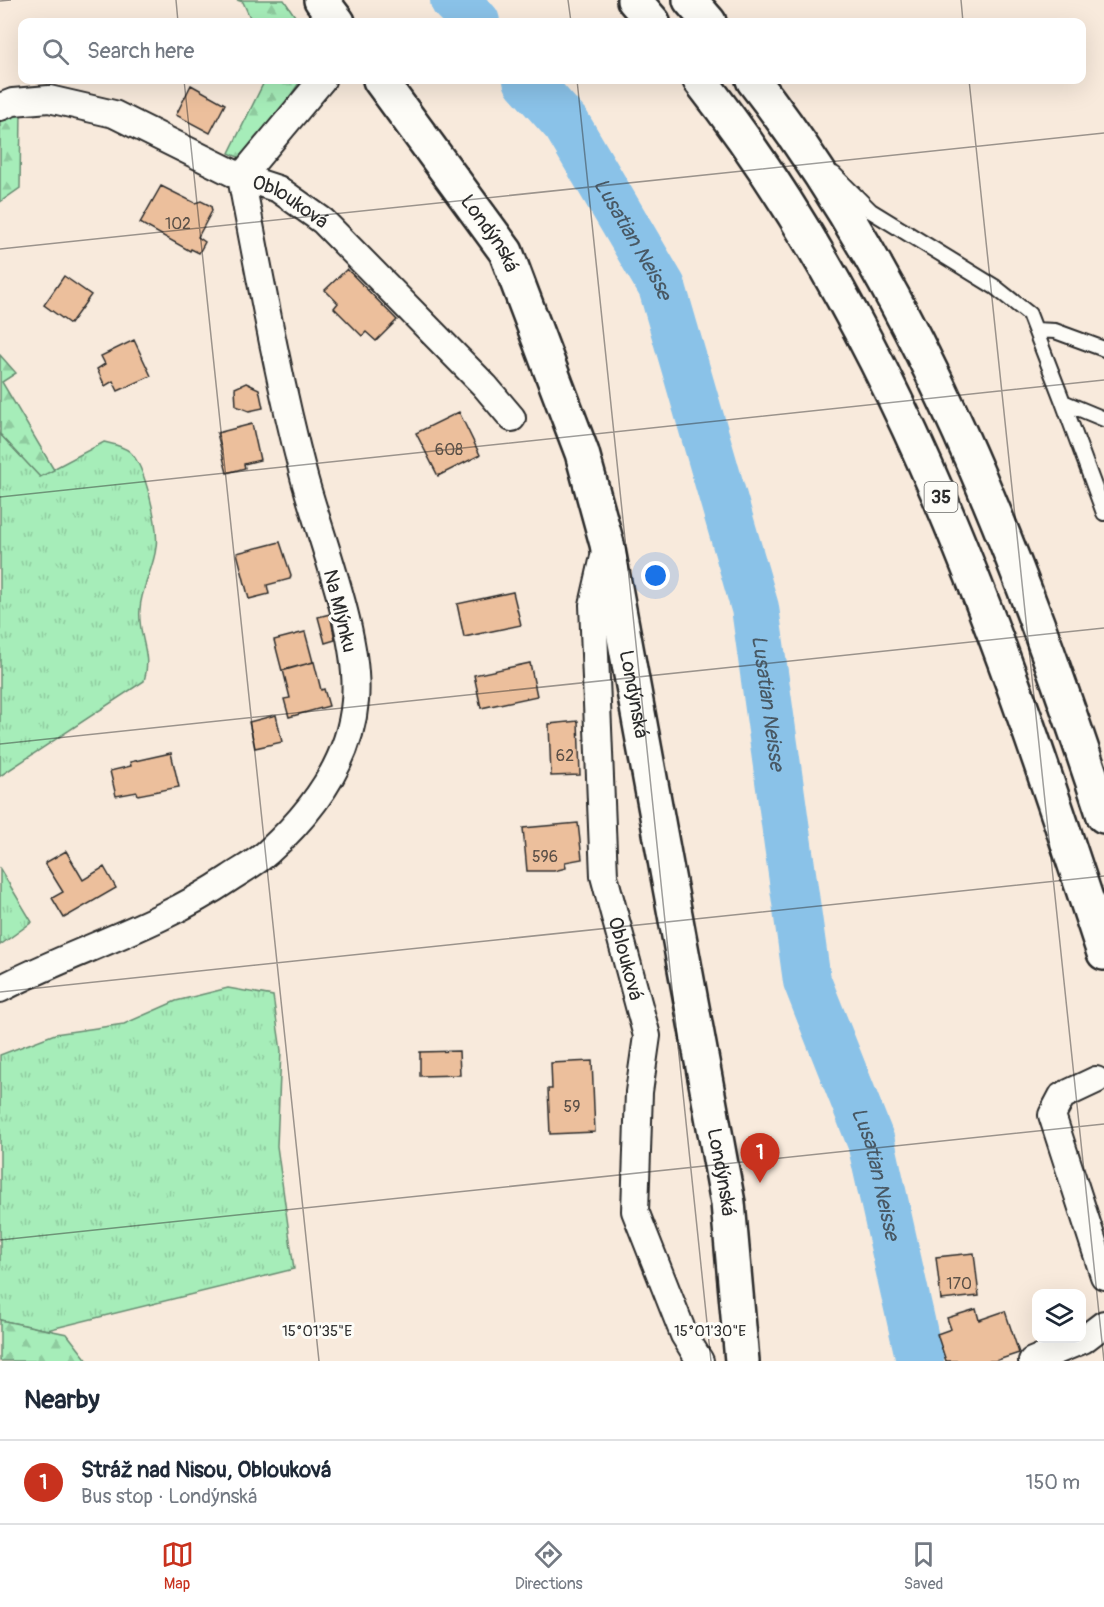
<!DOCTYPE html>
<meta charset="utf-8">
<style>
:root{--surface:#fff;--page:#f2f2f3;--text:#1f2937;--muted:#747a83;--line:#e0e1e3;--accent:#c8321e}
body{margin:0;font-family:Pangolin,sans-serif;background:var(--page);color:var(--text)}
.controls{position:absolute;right:18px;bottom:18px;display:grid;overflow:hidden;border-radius:12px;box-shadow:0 6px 24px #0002}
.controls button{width:54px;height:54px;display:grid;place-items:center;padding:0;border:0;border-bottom:2px solid var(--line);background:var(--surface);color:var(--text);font:30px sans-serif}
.you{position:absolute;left:656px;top:576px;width:21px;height:21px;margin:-15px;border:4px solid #fff;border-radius:50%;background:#1a73e8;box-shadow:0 0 0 9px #1a73e833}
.badge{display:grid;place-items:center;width:39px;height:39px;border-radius:50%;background:var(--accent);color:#fff;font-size:20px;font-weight:700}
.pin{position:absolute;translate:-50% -50px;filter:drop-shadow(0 2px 3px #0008)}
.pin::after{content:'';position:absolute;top:32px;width:21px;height:18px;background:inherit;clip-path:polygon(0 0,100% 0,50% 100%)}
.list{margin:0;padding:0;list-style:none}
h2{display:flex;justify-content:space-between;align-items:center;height:78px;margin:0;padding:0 24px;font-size:26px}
h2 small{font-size:20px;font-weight:400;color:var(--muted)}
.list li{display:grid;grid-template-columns:39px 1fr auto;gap:18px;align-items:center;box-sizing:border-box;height:84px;padding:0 24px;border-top:2px solid var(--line)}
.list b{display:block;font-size:22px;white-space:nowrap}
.list p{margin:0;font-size:20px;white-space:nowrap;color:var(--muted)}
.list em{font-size:20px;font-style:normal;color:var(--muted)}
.icon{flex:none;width:33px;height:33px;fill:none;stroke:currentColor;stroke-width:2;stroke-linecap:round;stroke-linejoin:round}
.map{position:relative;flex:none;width:1104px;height:1361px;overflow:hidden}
.search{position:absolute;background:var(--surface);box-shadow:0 6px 24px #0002;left:18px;right:18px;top:18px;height:66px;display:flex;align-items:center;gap:15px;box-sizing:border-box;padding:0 21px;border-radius:12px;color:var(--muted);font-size:22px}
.sheet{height:162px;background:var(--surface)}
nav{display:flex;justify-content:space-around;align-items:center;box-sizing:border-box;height:84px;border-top:2px solid var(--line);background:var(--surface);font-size:16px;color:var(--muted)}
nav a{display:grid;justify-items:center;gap:3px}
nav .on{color:var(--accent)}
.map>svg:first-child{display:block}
.grass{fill:url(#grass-tufts);stroke:#688c72;stroke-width:1.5}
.forest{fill:url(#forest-firs);stroke:#688c72;stroke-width:1.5}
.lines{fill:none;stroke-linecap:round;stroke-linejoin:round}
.river{stroke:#8ac2e8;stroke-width:48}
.building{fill:#ecbf9c;stroke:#2b2b2b;stroke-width:1.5}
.lane-casing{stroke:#2b2b2b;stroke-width:18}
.street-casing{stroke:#2b2b2b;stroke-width:30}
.secondary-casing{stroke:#2b2b2b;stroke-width:38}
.highway-casing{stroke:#2b2b2b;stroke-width:38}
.lane{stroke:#fdfcf7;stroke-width:14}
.street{stroke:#fdfcf7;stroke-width:26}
.secondary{stroke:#fdfcf7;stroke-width:33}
.highway{stroke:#fdfcf7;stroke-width:33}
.ticks{fill:none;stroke:#2b2b2b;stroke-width:1.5;stroke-opacity:0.45}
.labels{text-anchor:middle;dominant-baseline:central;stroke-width:6;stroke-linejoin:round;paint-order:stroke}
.number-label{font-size:16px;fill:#5b5047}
.shield{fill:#fdfcf7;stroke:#6a6a68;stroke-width:1.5}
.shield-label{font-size:18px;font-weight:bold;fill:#2b2b2b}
.street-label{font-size:20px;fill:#2b2b2b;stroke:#fdfcf7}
.water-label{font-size:21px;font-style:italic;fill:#485864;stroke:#fdfcf7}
.ticks-label{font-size:15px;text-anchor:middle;fill:#2b2b2b;stroke:#fdfcf7;stroke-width:6;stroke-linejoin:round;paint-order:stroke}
</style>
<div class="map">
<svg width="1104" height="1361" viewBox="0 0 1104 1361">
<defs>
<pattern id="grass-tufts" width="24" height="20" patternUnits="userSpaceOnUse" patternTransform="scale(1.5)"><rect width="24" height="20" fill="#a6edb9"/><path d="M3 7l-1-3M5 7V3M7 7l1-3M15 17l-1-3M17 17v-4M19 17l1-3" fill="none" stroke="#8fcb9f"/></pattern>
<pattern id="forest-firs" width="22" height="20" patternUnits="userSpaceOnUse" patternTransform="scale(1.5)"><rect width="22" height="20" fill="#a6edb9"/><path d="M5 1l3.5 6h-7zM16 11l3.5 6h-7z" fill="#8fcb9f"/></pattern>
</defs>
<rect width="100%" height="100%" fill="#f8eadc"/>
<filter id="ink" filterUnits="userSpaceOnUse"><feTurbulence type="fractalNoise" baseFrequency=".0167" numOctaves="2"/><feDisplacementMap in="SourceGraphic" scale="12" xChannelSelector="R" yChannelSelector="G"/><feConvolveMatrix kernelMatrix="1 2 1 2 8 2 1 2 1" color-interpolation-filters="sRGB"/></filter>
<g filter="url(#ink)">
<path class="grass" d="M0 434 40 476 104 442C113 444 123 446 130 452 145 465 159 527 156 547 154 568 141 588 140 609 137 636 153 653 144 681L0 776Z
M0 869 32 922 0 945Z
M228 988 273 996 281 1051 277 1146 294 1269 47 1330 0 1320V1055L55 1034 124 1024 176 1001Z"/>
<path class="forest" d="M237 0H284L299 22H252L243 2Z
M265 80H301L254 150 242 159 229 153Z
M21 110 20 188 0 202V120Z
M0 355 16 373 2 382 54 470 40 477 0 434Z
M0 1320 67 1334 88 1361H0Z"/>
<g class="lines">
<g class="river">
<path d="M454 0 476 22"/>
<path id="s1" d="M527 80 567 125 662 287 755 608 807 981 871 1142 920 1361"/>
</g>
</g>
<path class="building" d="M191 85 225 104 210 133 176 115Z
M161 186 195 203 201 201 211 206 212 211 198 237 205 242 199 253 191 249 190 251 140 223Z
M347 269 397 320 376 341 366 332 362 336 334 308 338 303 325 290Z
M64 276 91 295 70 324 44 305Z
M134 340 151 376 118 391 113 381 105 386 97 369 105 364 101 356Z
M246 383 259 389 263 408 249 411 236 406 235 388Z
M459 412 480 455 438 476 416 433Z
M252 424 260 460 244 464 245 468 227 473 217 433Z
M280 542 291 575 290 579 267 585 269 594 249 599 237 553Z
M513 592 521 625 464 637 457 604Z
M330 614 335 640 325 643 318 617Z
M305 632 313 662 282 671 274 640Z
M314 662 321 690 324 689 329 706 289 717 284 699 290 698 283 670Z
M530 663 537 696 481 708 474 675Z
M276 715 282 742 255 748 249 722Z
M578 721 580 775 551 776 549 724Z
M171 753 179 787 138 795 137 792 116 796 110 771 131 766 130 762Z
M578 823 582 859 565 862 566 868 554 871H527L523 828Z
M66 851 83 880 104 867 116 888 64 918 52 898 63 892 45 863Z
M459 1051 460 1075 420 1076V1052Z
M592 1061 595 1132 550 1134 548 1089H552L551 1063Z
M974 1253 979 1296 941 1300 936 1257Z
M976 1309 979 1320 1005 1311 1019 1353 995 1361H946L937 1334 951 1329 947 1318Z"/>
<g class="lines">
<g class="lane-casing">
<path id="lane" d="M834 174 871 211 995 287 1029 314 1063 402 1104 419
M1035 330 1055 331 1104 349
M1063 402 1104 513"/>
</g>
<g class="street-casing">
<g id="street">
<path id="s2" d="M0 107 13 102 49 99 114 114 241 177 278 189 323 221 485 386 512 418"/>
<path d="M241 177 322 80"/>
<path id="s3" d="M605 552 593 605 604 876 647 1036 639 1092 635 1211 684 1335 700 1361"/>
<path d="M0 989C77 949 156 928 230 878 242 870 257 862 268 852 312 812 350 762 355 701 361 638 321 540 304 477 278 378 260 277 241 177"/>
<path d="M1096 1080 1062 1096 1052 1115 1104 1276"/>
<path d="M1032 1361 1083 1340 1104 1324"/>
</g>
</g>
<g class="secondary-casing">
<g id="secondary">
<path d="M321 0 338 22"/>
<path id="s4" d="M380 80 506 252 582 453 607 544 728 1203 742 1361"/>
</g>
</g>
<g class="highway-casing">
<path id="highway" d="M634 0 653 22
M690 0 709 22
M700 80C901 336 1004 648 1104 953
M753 80C921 296 1019 558 1104 816"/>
</g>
<use href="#lane" class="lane"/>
<use href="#street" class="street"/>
<use href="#secondary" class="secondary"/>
<use href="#highway" class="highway"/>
</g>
</g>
<path class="ticks" d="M176 0 178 22M568 0 571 22M961 0 963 22M0 1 11 0M184 80 319 1361M577 80 711 1361M969 80 1104 1361M0 249 1104 133M0 497 1104 380M0 744 1104 628M0 992 1104 876M0 1240 1104 1124"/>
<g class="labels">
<g class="number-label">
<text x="178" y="224">102</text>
<text x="449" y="450">608</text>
<text x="565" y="756">62</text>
<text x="545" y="857">596</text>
<text x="572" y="1107">59</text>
<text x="959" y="1284">170</text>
</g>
<rect class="shield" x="924.5" y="482" width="33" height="30" rx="4.5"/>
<g class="shield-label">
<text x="941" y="497">35</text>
</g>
<g class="street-label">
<text stroke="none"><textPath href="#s2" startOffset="314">Oblouková</textPath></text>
<text stroke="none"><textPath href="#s4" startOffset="189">Londýnská</textPath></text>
<text transform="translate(340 611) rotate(76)">Na Mlýnku</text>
<text stroke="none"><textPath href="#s4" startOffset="675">Londýnská</textPath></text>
<text stroke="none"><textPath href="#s3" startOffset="411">Oblouková</textPath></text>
<text stroke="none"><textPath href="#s4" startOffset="1161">Londýnská</textPath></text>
</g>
<g class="water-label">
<text stroke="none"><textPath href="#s1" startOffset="192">Lusatian Neisse</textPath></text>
<text stroke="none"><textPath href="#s1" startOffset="678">Lusatian Neisse</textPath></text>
<text stroke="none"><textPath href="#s1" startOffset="1164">Lusatian Neisse</textPath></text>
</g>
</g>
<g class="ticks-label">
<text x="317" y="1336">15°01'35"E</text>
<text x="710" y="1336">15°01'30"E</text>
</g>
</svg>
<div class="controls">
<button><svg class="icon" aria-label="layers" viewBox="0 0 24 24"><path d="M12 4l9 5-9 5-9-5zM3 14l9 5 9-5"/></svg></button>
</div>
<div class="you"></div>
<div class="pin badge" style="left:760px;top:1183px">1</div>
<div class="search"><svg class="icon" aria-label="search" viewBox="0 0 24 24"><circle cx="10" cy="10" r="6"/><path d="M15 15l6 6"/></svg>Search here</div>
</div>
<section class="sheet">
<h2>Nearby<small></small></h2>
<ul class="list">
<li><span class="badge">1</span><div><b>Stráž nad Nisou, Oblouková</b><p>Bus stop · Londýnská</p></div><em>150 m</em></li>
</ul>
</section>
<nav>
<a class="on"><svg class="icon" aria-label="map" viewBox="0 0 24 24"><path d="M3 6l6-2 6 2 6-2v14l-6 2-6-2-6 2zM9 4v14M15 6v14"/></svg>Map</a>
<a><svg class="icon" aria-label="directions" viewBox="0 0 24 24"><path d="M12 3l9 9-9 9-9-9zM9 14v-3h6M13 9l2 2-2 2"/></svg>Directions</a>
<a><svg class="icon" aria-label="saved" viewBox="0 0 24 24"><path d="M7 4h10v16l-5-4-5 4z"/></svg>Saved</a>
</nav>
